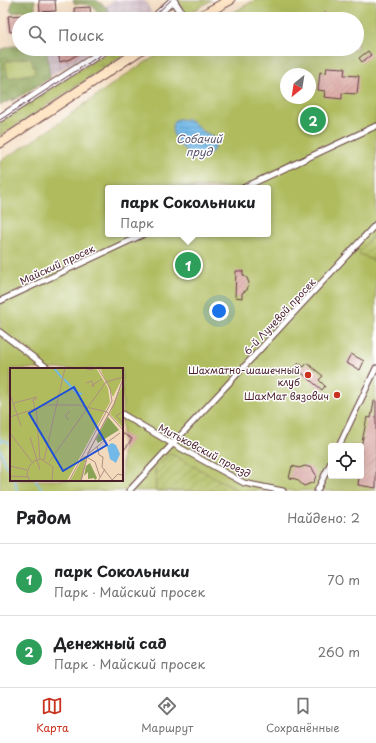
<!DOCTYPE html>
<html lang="ru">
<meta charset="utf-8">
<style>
:root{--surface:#fff;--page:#f2f2f2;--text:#202124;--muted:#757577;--line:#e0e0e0;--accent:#c8321e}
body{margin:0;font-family:"Playpen Sans",sans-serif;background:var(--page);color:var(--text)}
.controls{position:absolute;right:12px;bottom:12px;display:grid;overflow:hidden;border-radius:4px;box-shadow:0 4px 16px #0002}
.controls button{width:36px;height:36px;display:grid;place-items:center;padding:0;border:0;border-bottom:1px solid var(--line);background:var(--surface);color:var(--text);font:20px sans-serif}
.compass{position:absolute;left:280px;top:68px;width:36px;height:36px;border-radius:50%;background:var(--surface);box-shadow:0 4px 16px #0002;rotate:210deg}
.you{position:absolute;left:219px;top:311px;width:14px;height:14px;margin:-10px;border:3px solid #fff;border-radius:50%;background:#1a73e8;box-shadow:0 0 0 6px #1a73e833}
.badge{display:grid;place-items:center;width:26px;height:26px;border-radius:50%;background:var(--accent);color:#fff;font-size:13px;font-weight:700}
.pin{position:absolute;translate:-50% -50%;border:2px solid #fff;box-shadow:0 1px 4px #0006}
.popup{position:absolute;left:105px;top:185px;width:166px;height:52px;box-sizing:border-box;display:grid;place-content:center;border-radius:4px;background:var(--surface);filter:drop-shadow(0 1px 3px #0005);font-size:13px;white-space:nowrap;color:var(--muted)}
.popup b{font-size:15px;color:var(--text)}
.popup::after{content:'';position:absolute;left:50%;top:100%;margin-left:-8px;border:8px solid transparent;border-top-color:var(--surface)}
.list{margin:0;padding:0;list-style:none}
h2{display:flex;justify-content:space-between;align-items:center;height:52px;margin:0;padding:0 16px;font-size:17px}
h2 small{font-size:13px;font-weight:400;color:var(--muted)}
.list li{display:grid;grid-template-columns:26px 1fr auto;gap:12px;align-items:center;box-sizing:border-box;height:72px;padding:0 16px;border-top:1px solid var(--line)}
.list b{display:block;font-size:15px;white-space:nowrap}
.list p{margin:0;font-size:13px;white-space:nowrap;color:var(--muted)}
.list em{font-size:13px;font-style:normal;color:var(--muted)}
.icon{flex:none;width:22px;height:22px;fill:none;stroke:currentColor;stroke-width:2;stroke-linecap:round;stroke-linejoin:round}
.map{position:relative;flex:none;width:376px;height:491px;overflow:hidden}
.search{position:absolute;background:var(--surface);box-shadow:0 4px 16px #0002;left:12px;right:12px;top:12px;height:44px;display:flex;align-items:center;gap:10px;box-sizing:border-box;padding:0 14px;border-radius:22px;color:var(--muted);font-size:15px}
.sheet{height:196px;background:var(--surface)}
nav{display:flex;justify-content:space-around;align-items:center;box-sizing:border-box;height:56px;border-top:1px solid var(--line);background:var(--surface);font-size:11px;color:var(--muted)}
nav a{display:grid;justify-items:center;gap:2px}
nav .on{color:var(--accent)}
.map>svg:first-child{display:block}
.industrial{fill:url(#industrial-grid)}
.grass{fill:url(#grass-tufts);stroke:#7c6d44}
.forest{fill:url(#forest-crowns);stroke:#6a6140}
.park{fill:#afbb5d;stroke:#7c6d44;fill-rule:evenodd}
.garden{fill:url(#garden-furrows);stroke:#7c6d44}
.water{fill:url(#water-rules);stroke:#5e6c8a}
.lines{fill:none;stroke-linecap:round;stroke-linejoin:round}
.stream{stroke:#72b9e9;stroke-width:1.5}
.building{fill:url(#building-hatch)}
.pedestrian-casing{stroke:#633b41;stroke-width:7}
.minor-casing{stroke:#633b41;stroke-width:9}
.secondary-casing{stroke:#633b41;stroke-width:11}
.pedestrian{stroke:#fff;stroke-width:5}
.minor{stroke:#fff;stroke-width:7}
.secondary{stroke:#fee5c5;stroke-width:9}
.tram{stroke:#4a1f2b;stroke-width:1}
.poi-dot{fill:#c8321e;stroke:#fff;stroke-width:1.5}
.labels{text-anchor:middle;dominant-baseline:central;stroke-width:3;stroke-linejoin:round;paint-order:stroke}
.street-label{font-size:10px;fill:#4a1f2b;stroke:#fff}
.poi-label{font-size:10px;fill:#4a1f2b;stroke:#fff;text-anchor:end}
.water-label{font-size:11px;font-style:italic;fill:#58556e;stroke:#fff}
.inset-river{fill:none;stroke:#72b9e9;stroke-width:2}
.inset-road{fill:none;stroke:#af8f82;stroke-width:1}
.view{fill:#1d4ed8;fill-opacity:0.15;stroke:#1d4ed8;stroke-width:2}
.inset-edge{fill:none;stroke:#4a1f2b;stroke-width:2}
</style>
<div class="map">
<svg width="376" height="491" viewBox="0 0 376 491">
<defs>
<pattern id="industrial-grid" width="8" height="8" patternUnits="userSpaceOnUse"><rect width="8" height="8" fill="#d2bdc6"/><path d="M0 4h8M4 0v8" fill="none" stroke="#b6a2aa"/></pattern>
<pattern id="grass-tufts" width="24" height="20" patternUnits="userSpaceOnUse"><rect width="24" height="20" fill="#afbb5d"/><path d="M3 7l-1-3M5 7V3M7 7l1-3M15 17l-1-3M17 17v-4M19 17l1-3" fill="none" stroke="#90974d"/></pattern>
<pattern id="forest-crowns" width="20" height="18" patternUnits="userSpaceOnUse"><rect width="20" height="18" fill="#8ba354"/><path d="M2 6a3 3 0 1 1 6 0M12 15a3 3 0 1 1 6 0" fill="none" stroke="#748446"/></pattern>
<pattern id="garden-furrows" width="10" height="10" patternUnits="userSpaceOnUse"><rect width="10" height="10" fill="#afbb5d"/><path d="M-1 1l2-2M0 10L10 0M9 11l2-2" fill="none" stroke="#90974d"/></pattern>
<pattern id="water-rules" width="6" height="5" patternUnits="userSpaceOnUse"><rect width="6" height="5" fill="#72b9e9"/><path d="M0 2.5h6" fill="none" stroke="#6096bd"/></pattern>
<pattern id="building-hatch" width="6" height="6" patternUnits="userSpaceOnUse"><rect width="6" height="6" fill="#d9a29d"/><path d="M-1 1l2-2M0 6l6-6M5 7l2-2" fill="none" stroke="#b28380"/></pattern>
</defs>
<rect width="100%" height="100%" fill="#fff"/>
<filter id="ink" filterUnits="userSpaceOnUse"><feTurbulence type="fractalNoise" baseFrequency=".025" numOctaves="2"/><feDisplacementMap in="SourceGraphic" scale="8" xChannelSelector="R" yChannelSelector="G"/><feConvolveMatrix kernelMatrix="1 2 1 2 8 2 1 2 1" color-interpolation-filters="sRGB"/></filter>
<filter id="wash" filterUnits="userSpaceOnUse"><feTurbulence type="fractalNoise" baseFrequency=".012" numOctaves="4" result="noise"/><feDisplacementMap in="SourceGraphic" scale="16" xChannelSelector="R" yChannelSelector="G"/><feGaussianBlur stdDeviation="0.9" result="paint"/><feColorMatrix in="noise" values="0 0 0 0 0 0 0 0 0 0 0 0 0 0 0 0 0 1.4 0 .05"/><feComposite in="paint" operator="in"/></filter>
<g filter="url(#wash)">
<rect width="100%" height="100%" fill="#f3dabc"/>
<path class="industrial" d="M114 0H145L152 13H129L114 19H107L104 7Z
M42 49H95L51 76Z"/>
<path class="grass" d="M112 49H133L0 136V122Z"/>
<path class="forest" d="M13 0H35V9L37 13 21 11 13 13 10 11Z
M73 0H96L106 7 108 12 102 19C97 16 99 15 97 11 93 3 82 4 75 4Z
M12 46H19V49H47L50 78 12 101 15 98 0 105V50Z"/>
<path class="park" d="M177 0H212L186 15Z
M255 0H376V491H0V161C59 128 109 81 168 49H357V19H222ZM286 74H310V98H286ZM108 188H268V234H108ZM11 369H122V480H11ZM331 446H361V476H331Z
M31 57 35 73 8 78 5 62Z"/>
<path class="garden" d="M376 232V262L358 253Z
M170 453 239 491H156L155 469Z"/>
<path class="water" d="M178 119 190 120 201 130 217 139C216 149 208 159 198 160 186 153 166 135 174 121Z"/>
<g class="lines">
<path class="stream" d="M0 438 2 440 0 443
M2 440 7 441 11 446
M0 448 5 465 11 471
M15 480 17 491
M35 480 44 491"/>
</g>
<g id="blocks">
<path class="building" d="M39 0H55L56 11 40 12Z
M90 7 91 19H75L74 8Z
M325 13 332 15 333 19H319Z
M24 15 25 19H19V31L10 32 8 16Z
M57 49H86L70 59 60 62Z
M368 51 371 55 362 62 359 58Z
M327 67 345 68 344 75 359 76 357 94 342 93V99L324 97 325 91 318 90 320 72 326 73Z
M236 271H243V275L247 278 249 283 247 290 242 293V298L235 297Z
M351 354 364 361 360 370 346 363Z
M299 363 304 367 307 363 323 376 319 380 325 386 322 390 295 367Z
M374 401H376V488L358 485 359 476H361L362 460 361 459V447L367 417 371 418Z
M122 433 132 439 122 453Z
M292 466 299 468 305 466 312 468 316 475 314 482 304 486 296 479 289 478Z"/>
</g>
</g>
<g filter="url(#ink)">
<use href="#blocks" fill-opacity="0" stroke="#633b41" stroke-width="1"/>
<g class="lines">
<g class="pedestrian-casing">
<path id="pedestrian" d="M243 188 376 126
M0 301 144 234
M0 332 49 369
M122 414 173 444 244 483 283 491
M339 446 376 368
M129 491 376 224
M317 491 331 462"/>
</g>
<g class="minor-casing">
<path id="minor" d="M173 0 185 19
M153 19 173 0
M0 118 107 49"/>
</g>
<g class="secondary-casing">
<path id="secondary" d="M195 19 230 0
M0 143 142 49"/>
</g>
<use href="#pedestrian" class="pedestrian"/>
<use href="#minor" class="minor"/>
<use href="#secondary" class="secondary"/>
<path class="tram" d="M151 19 171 0
M0 120 110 49"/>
</g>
</g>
<g class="poi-dot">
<circle cx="308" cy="375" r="4"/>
<circle cx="337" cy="395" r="4"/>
</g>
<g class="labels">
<g class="street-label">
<text transform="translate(57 264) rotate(-25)">Майский просек</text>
<text transform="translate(279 316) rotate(-47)">6-й Лучевой просек</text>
<text transform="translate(205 450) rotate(28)">Митьковский проезд</text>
</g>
<g class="poi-label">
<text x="300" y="369">Шахматно-шашечный<tspan x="300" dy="12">клуб</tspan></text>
<text x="329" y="395">ШахМат вязович</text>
</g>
<g class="water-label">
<text x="199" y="138">Собачий<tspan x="199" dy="13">пруд</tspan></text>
</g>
</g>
<g transform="translate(10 368)">
<rect width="113" height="113" fill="#f3dabc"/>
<path d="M98 49 109 62 88 75 86 71ZM80 95 87 110 85 112 84 110 78 111V104L74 108 76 98Z" fill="#8ba354"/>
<path d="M0 0H86L98 20 100 34 57 113H0ZM90 0H113V9L103 29ZM113 15V60L100 46ZM74 88 76 89 71 113H60Z" fill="#afbb5d"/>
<path d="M31 22 41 26 46 35 30 37 25 23Z" fill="#afbb5d"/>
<path d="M102 75 106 77 110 86 106 95 100 91 97 78Z" fill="#72b9e9"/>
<path class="inset-river" d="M44 0 52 10M54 11 67 25 72 26"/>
<path class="inset-road" d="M72 0 82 2 83 0M76 15 82 13 84 19M81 18 92 11M0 26 11 58M4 35 27 29M28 39 35 37H68L97 44M26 40 30 91M25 41 23 32 27 30M113 43 106 48 113 55M97 44 113 62M0 49 27 40M59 52 55 48 60 43M0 65 22 94M20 69 30 102M99 73 110 65M87 78 89 87 93 89 92 99 103 113M78 86 94 73M75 88 85 94 90 109M34 92 55 0M39 94 96 14 113 9M0 98 17 102M0 108 18 109M102 112 108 106 112 107M20 113 17 106 19 99 24 93 31 91 43 99 42 113M59 113 102 33 100 20 88 0M71 113 78 85 104 36 113 11M71 113 78 85 104 36 113 11M88 113 95 101"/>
<path class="view" d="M64 19 97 77 53 103 19 45Z"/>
<rect width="113" height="113" class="inset-edge"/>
</g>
</svg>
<div class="controls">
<button><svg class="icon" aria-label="locate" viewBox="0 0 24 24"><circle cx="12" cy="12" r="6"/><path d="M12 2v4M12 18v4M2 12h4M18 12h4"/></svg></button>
</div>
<svg class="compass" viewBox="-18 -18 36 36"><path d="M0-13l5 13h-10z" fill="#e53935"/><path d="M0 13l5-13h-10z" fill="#757577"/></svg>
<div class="you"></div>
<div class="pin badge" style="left:188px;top:265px;background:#2e9e5b">1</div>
<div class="popup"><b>парк Сокольники</b>Парк</div>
<div class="pin badge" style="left:313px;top:120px;background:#2e9e5b">2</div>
<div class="search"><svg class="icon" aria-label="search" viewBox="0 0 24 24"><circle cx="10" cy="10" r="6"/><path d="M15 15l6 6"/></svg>Поиск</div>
</div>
<section class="sheet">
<h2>Рядом<small>Найдено: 2</small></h2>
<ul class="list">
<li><span class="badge" style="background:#2e9e5b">1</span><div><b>парк Сокольники</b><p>Парк · Майский просек</p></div><em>70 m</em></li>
<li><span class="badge" style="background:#2e9e5b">2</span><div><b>Денежный сад</b><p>Парк · Майский просек</p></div><em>260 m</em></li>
</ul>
</section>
<nav>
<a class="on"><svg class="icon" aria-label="map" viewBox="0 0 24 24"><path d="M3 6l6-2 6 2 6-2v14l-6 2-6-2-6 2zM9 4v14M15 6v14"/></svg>Карта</a>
<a><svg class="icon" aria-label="directions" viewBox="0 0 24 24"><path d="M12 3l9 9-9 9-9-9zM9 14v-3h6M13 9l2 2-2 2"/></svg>Маршрут</a>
<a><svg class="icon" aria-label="saved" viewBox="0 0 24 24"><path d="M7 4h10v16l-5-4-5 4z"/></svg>Сохранённые</a>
</nav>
